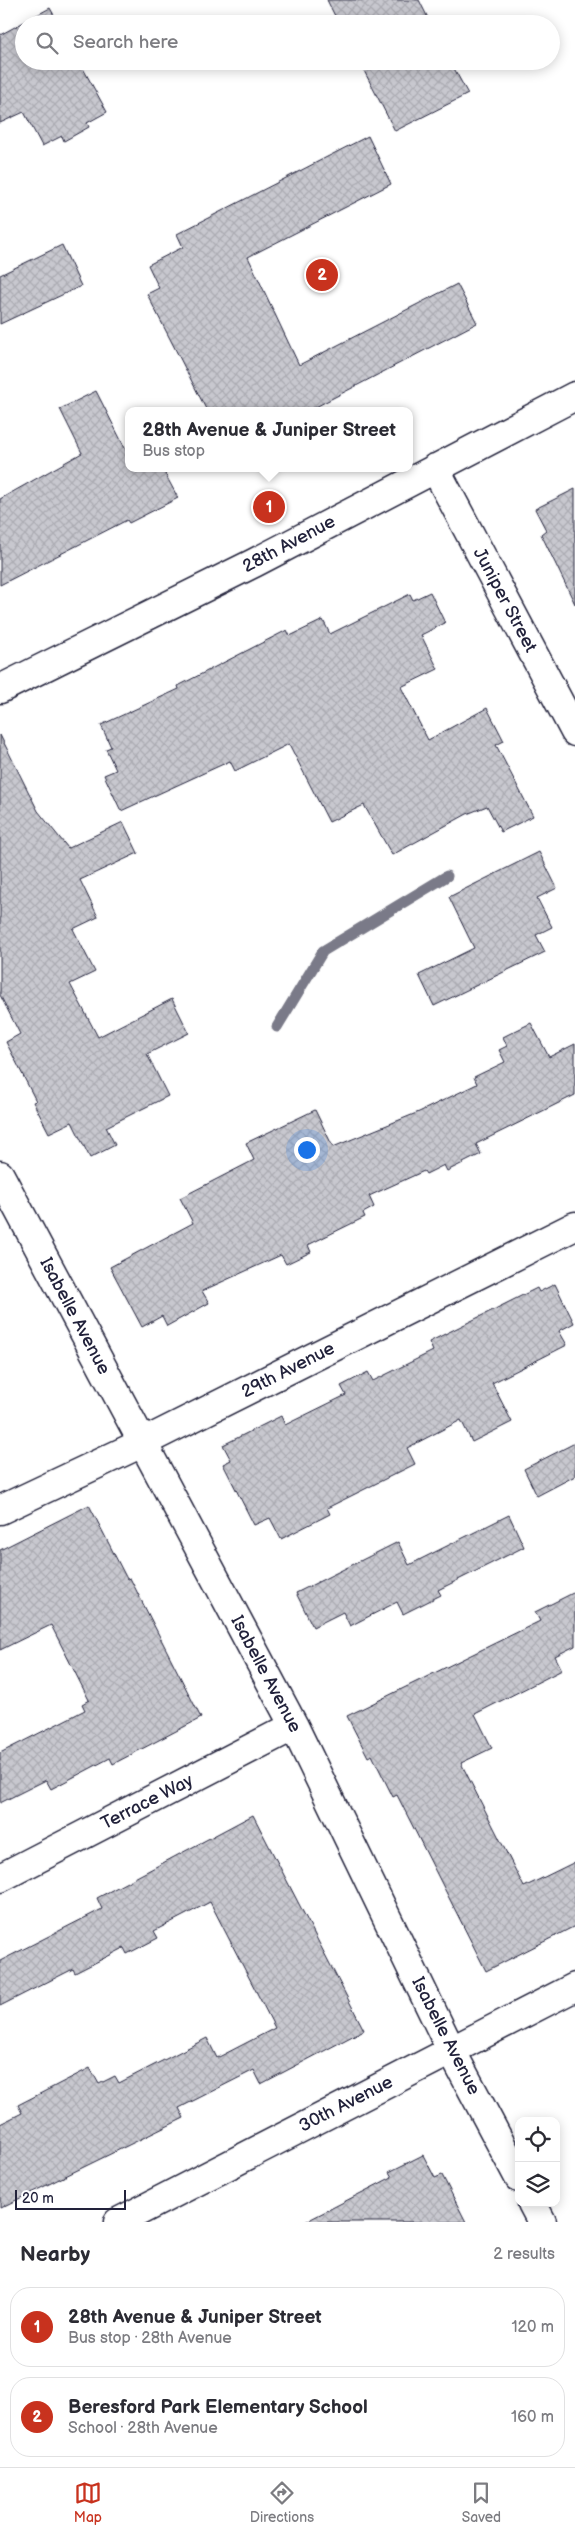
<!DOCTYPE html>
<meta charset="utf-8">
<style>
:root{--surface:#fff;--page:#f2f2f3;--text:#2b2b33;--muted:#7c7c81;--line:#e1e1e2;--accent:#c8321e}
body{margin:0;font-family:"Balsamiq Sans",sans-serif;background:var(--page);color:var(--text)}
.controls{position:absolute;right:15px;bottom:15px;display:grid;overflow:hidden;border-radius:10px;box-shadow:0 2px 12px #0003}
.controls button{width:45px;height:45px;display:grid;place-items:center;padding:0;border:0;border-bottom:1px solid var(--line);background:var(--surface);color:var(--text);font:25px sans-serif}
.scale{position:absolute;left:15px;bottom:12px;width:111px;box-sizing:border-box;padding-left:5px;border:2px solid #22223b;border-top:0;font-size:14px;line-height:18px;white-space:nowrap;color:#22223b;-webkit-text-stroke:4px #fff;paint-order:stroke}
.you{position:absolute;left:306px;top:1149px;width:18px;height:18px;margin:-12px;border:4px solid #fff;border-radius:50%;background:#1a73e8;box-shadow:0 0 0 8px #1a73e833}
.badge{display:grid;place-items:center;width:32px;height:32px;border-radius:50%;background:var(--accent);color:#fff;font-size:16px;font-weight:700}
.pin{position:absolute;translate:-50% -50%;border:2px solid #fff;box-shadow:0 1px 5px #0006}
.popup{position:absolute;left:125px;top:407px;width:288px;height:65px;box-sizing:border-box;display:grid;place-content:center;border-radius:10px;background:var(--surface);filter:drop-shadow(0 1px 4px #0005);font-size:16px;white-space:nowrap;color:var(--muted)}
.popup b{font-size:19px;color:var(--text)}
.popup::after{content:'';position:absolute;left:50%;top:100%;margin-left:-10px;border:10px solid transparent;border-top-color:var(--surface)}
.list{margin:0;padding:0;list-style:none}
h2{display:flex;justify-content:space-between;align-items:center;height:65px;margin:0;padding:0 20px;font-size:21px}
h2 small{font-size:16px;font-weight:400;color:var(--muted)}
.list li{display:grid;grid-template-columns:32px 1fr auto;gap:15px;align-items:center;box-sizing:border-box;height:80px;margin:0 10px 10px;padding:0 10px;border:1px solid var(--line);border-radius:20px}
.list b{display:block;font-size:19px;white-space:nowrap}
.list p{margin:0;font-size:16px;white-space:nowrap;color:var(--muted)}
.list em{font-size:16px;font-style:normal;color:var(--muted)}
.icon{flex:none;width:28px;height:28px;fill:none;stroke:currentColor;stroke-width:2;stroke-linecap:round;stroke-linejoin:round}
.map{position:relative;flex:none;width:575px;height:2222px;overflow:hidden}
.search{position:absolute;background:var(--surface);box-shadow:0 2px 12px #0003;left:15px;right:15px;top:15px;height:55px;display:flex;align-items:center;gap:12px;box-sizing:border-box;padding:0 18px;border-radius:28px;color:var(--muted);font-size:19px}
.sheet{height:245px;background:var(--surface)}
nav{display:flex;justify-content:space-around;align-items:center;box-sizing:border-box;height:70px;border-top:1px solid var(--line);background:var(--surface);font-size:14px;color:var(--muted)}
nav a{display:grid;justify-items:center;gap:2px}
nav .on{color:var(--accent)}
.map>svg:first-child{display:block}
.lines{fill:none;stroke-linecap:round;stroke-linejoin:round}
.stream{stroke:#7a7a88;stroke-width:11}
.building{fill:url(#building-cross-hatch);stroke:#22223b}
.minor-casing{stroke:#22223b;stroke-width:31}
.minor{stroke:#fff;stroke-width:28}
.labels{text-anchor:middle;dominant-baseline:central;stroke-width:4;stroke-linejoin:round;paint-order:stroke}
.street-label{font-size:18px;fill:#22223b;stroke:#fff}
</style>
<div class="map">
<svg width="575" height="2222" viewBox="0 0 575 2222">
<defs>
<pattern id="building-cross-hatch" width="8" height="8" patternUnits="userSpaceOnUse" patternTransform="scale(1.25)"><rect width="8" height="8" fill="#c8c8cf"/><path d="M0 0l8 8M0 8l8-8" fill="none" stroke="#acacb3"/></pattern>
</defs>
<rect width="100%" height="100%" fill="#fff"/>
<filter id="ink" filterUnits="userSpaceOnUse"><feTurbulence type="fractalNoise" baseFrequency=".02" numOctaves="2"/><feDisplacementMap in="SourceGraphic" scale="10" xChannelSelector="R" yChannelSelector="G"/><feConvolveMatrix kernelMatrix="1 2 1 2 8 2 1 2 1" color-interpolation-filters="sRGB"/></filter>
<g filter="url(#ink)">
<g class="lines">
<path class="stream" d="M277 1027 323 951 447 876"/>
</g>
<path class="building" d="M327 0H419L431 24H339Z
M50 8 59 24H24V61H79L107 112 87 123 89 127 64 141 62 136 42 146 24 112 0 123V35Z
M359 61H450L468 94 395 131Z
M368 136 391 184 248 257 299 365 457 284 477 323 308 411H207L147 294 159 288 148 265 183 247 177 234Z
M62 245 81 286 0 324V275Z
M96 391 129 456V468H162L178 498 129 523 127 520 0 585V499L82 453 60 409Z
M575 489V604L541 534 546 530 535 509Z
M430 592 445 623 421 635 438 669 401 687 428 740 487 708 504 741 496 745 533 816 501 832 487 806 467 814 392 855 364 805 329 822 289 744 235 771 230 761 121 811 104 775 116 770 106 749 111 747 101 725 179 689 178 686 287 630 290 636 323 620 330 634 410 594 413 600Z
M0 735 38 811 68 848 123 822 138 853 80 880 98 917 73 929 95 972 70 984 98 1037 172 999 189 1033 147 1054 168 1096 106 1127 115 1145 90 1158 72 1122 49 1133 33 1102 36 1101 6 1042 20 1034 0 995Z
M539 852 557 888 537 898 552 927 536 935 545 952 434 1006 419 975 474 948 449 897Z
M531 1023 549 1057 575 1044V1095L476 1144 481 1154 447 1171 444 1165 426 1174 424 1171 369 1196 374 1207 363 1213 365 1217 308 1245 311 1252 286 1264 281 1255 202 1291 209 1303 167 1326 162 1316 142 1327 110 1267 193 1223 180 1198 254 1160 246 1143 315 1110 333 1147 419 1112 477 1084 474 1077 505 1062 499 1050 507 1046 503 1037Z
M555 1284 574 1323 559 1331 567 1345 492 1383 512 1422 472 1442 461 1420 407 1448 415 1464 327 1508 330 1514 281 1539 270 1518 254 1525 223 1464 231 1460 223 1445 281 1416 285 1425 346 1395 341 1386 368 1372 373 1381 433 1351 429 1342 537 1288 539 1292Z
M575 1443V1476L537 1496 524 1469Z
M89 1505 127 1579 130 1578 201 1718 113 1764 110 1758 51 1789 46 1780 0 1803V1753L85 1710 82 1704 89 1700 51 1625 0 1650V1550Z
M509 1515 524 1547 438 1590 441 1595 403 1614 397 1602 350 1626 343 1612 313 1627 296 1593 398 1542 409 1565Z
M575 1592V1646L555 1656 562 1670 475 1714 492 1748 461 1763 524 1887 575 1862V1926L486 1971 397 1795 393 1797 372 1755 368 1757 347 1716 540 1621 535 1612Z
M253 1815 364 2030 261 2084 254 2070 179 2108 184 2118 0 2208V2124L22 2113 18 2105 90 2068 99 2084 115 2076 119 2083 207 2038 217 2058 275 2028 210 1902 154 1931 158 1938 127 1954 124 1948 75 1973 73 1969 0 2006V1961L102 1909 97 1898Z
M423 2155 435 2178 442 2175 466 2222H305L392 2177 389 2172Z"/>
<g class="lines">
<g class="minor-casing">
<path id="minor" d="M435 468 575 732
M0 689 254 563 575 396
M0 1175 294 1726 451 2050 519 2178
M0 1510 142 1443 575 1226
M0 1878 294 1726
M532 2203 542 2222
M118 2222 575 1987"/>
</g>
<use href="#minor" class="minor"/>
</g>
</g>
<g class="labels">
<g class="street-label">
<text transform="translate(289 544) rotate(-28)">28th Avenue</text>
<text transform="translate(505 600) rotate(62)">Juniper Street</text>
<text transform="translate(75 1316) rotate(62)">Isabelle Avenue</text>
<text transform="translate(288 1370) rotate(-27)">29th Avenue</text>
<text transform="translate(266 1674) rotate(62)">Isabelle Avenue</text>
<text transform="translate(147 1802) rotate(-27)">Terrace Way</text>
<text transform="translate(446 2036) rotate(63)">Isabelle Avenue</text>
<text transform="translate(346 2104) rotate(-27)">30th Avenue</text>
</g>
</g>
</svg>
<div class="controls">
<button><svg class="icon" aria-label="locate" viewBox="0 0 24 24"><circle cx="12" cy="12" r="6"/><path d="M12 2v4M12 18v4M2 12h4M18 12h4"/></svg></button>
<button><svg class="icon" aria-label="layers" viewBox="0 0 24 24"><path d="M12 4l9 5-9 5-9-5zM3 14l9 5 9-5"/></svg></button>
</div>
<div class="scale">20 m</div>
<div class="you"></div>
<div class="pin badge" style="left:269px;top:507px">1</div>
<div class="popup"><b>28th Avenue &amp; Juniper Street</b>Bus stop</div>
<div class="pin badge" style="left:322px;top:275px">2</div>
<div class="search"><svg class="icon" aria-label="search" viewBox="0 0 24 24"><circle cx="10" cy="10" r="6"/><path d="M15 15l6 6"/></svg>Search here</div>
</div>
<section class="sheet">
<h2>Nearby<small>2 results</small></h2>
<ul class="list">
<li><span class="badge">1</span><div><b>28th Avenue &amp; Juniper Street</b><p>Bus stop · 28th Avenue</p></div><em>120 m</em></li>
<li><span class="badge">2</span><div><b>Beresford Park Elementary School</b><p>School · 28th Avenue</p></div><em>160 m</em></li>
</ul>
</section>
<nav>
<a class="on"><svg class="icon" aria-label="map" viewBox="0 0 24 24"><path d="M3 6l6-2 6 2 6-2v14l-6 2-6-2-6 2zM9 4v14M15 6v14"/></svg>Map</a>
<a><svg class="icon" aria-label="directions" viewBox="0 0 24 24"><path d="M12 3l9 9-9 9-9-9zM9 14v-3h6M13 9l2 2-2 2"/></svg>Directions</a>
<a><svg class="icon" aria-label="saved" viewBox="0 0 24 24"><path d="M7 4h10v16l-5-4-5 4z"/></svg>Saved</a>
</nav>
